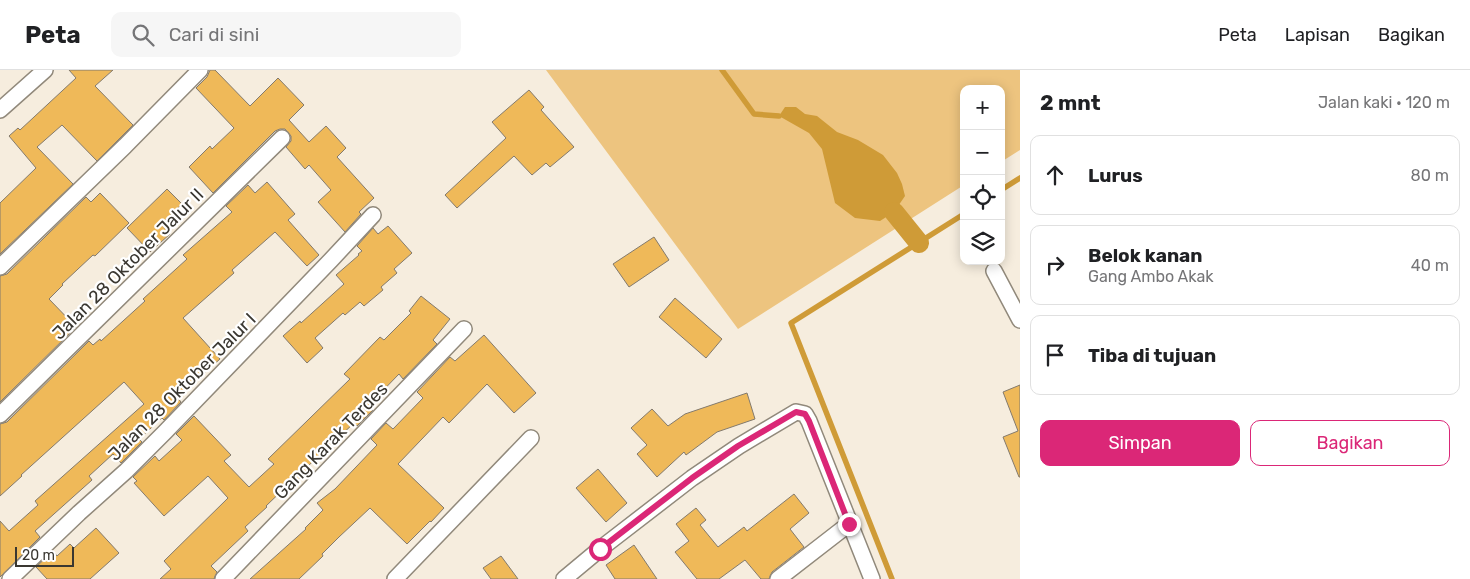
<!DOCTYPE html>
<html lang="id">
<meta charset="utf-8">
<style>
:root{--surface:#fff;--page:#f6f6f6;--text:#202124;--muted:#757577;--line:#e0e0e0;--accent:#db2777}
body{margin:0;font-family:Rubik,sans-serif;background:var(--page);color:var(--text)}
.controls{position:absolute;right:15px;top:15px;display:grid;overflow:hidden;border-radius:10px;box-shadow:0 2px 12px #0003}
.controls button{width:45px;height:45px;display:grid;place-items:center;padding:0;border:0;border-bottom:1px solid var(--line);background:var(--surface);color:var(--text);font:25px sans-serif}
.scale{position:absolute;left:15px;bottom:12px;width:59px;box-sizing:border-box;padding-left:5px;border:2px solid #3a3731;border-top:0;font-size:14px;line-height:18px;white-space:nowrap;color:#3a3731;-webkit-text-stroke:4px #fff;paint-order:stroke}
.stop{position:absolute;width:15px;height:15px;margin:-11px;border:4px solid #db2777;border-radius:50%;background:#fff}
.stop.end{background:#db2777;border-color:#fff;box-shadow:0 1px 5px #0008}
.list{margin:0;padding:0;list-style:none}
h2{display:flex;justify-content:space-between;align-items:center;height:65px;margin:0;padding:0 20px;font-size:21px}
h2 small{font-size:16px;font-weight:400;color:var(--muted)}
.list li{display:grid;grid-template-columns:32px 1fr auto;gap:15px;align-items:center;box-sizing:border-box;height:80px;margin:0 10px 10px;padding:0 10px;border:1px solid var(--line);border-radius:10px}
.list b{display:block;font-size:19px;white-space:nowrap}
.list p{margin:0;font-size:16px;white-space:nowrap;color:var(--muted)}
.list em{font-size:16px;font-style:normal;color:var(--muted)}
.actions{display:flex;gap:10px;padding:15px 20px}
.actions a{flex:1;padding:11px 0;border:1px solid var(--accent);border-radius:10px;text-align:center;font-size:18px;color:var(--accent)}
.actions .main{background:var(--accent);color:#fff}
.icon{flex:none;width:28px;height:28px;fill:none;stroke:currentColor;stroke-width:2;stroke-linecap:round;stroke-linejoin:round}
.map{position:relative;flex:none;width:1020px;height:509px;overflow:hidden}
header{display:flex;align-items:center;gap:30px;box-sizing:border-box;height:70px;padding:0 25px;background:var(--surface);border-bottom:1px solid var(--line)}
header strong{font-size:24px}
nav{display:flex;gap:28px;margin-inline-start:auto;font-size:18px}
.search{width:350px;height:45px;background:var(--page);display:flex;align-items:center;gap:12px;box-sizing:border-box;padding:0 18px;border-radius:10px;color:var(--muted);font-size:19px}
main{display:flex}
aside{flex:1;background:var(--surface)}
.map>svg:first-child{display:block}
.green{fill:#edc47f}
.water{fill:#cf9b37}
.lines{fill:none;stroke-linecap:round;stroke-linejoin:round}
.stream{stroke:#cf9b37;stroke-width:5.5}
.canal{stroke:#cf9b37;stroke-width:20}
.building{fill:#efb959;stroke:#837a6d}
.street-casing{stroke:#91897b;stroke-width:18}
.street{stroke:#fff;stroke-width:15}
.route{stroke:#db2777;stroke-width:6}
.labels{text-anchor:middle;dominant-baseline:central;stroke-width:4.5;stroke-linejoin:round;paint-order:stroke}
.street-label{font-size:18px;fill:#3a3731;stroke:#fff}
</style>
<header>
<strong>Peta</strong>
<div class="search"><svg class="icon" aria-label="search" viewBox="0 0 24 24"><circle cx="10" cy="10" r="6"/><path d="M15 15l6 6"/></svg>Cari di sini</div>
<nav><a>Peta</a><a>Lapisan</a><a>Bagikan</a></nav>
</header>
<main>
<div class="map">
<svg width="1020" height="509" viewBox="0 0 1020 509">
<rect width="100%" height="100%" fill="#f6edde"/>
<path class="green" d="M546 0H1020V80L1001 92V19H964V115L738 259Z"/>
<path class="water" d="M785 37H796L805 44 817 46 837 62 858 70 883 85 897 103 902 114 905 126 894 142 880 151 855 148 835 133 822 79 809 63 779 46Z"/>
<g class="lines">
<path class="stream" d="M722 0 754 44 779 46
M1001 120 1020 108
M892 509 791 253 964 144"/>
<path class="canal" d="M894 142 919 173"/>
</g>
<path class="building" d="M69 0H113L95 16 133 55 97 91 62 55 37 77 73 114 0 184V133L36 98 9 66 18 58 20 60 76 8Z
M210 0H215L250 36 278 8 304 35 289 50 309 72 326 56 346 78 337 87 374 128 359 142 361 144 345 162 318 132 331 120 309 95 305 99 286 77 291 71V66L285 59H280L275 61 213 123 189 97 210 76 212 79 234 58 196 18 207 7Z
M529 20 544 37 541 40 574 77 550 97 546 93 532 105 514 86 457 138 445 125 506 68 492 52Z
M267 112 295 144 288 150 319 185 307 196 275 162 232 200 234 203 183 248 220 289 177 327 181 332 164 350 162 348 139 369 142 372 121 393 113 384 89 406 92 410 35 461 40 467 0 507V451L9 461 38 435 35 431 144 334 124 312 21 405 22 406 0 426V354L7 352 89 271 93 275 100 269 101 271 145 231 143 229 187 189 183 185 232 142 226 136 248 115 255 123Z
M167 119 182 134 161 154 170 164 150 182 127 158Z
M100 123 129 153 95 186 93 185 62 214 63 215 49 229 76 257 0 332V206L7 204 86 127 91 132Z
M388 156 412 183 394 199 397 203 381 217 383 220 364 236 360 232 345 245 343 243 315 268 323 278 307 293 283 266 300 251 301 253 344 214 336 205 359 185 358 184 362 181 357 176 373 158 378 164Z
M654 167 669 190 629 217 613 194Z
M421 226 450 249 433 270 437 274 403 309 399 304 368 336 373 340 357 356 354 353 307 397 309 399 293 415 291 412 266 436 267 437 245 457 248 461 211 496 217 502 214 509H160L171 499 164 491 228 428 208 406 164 446 134 413 137 411 133 407 155 386 159 391 182 370 176 364 194 346 231 385 224 391 249 417 274 394 268 389 350 309 344 304 380 267 384 270 411 243 409 241Z
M675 228 722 269 706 288 659 247Z
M484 265 536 323 514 343 487 314 449 353 443 347 398 394 444 438 431 452 430 451 407 474 370 438 339 467 322 484 323 486 299 509H250L306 459 305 458 323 440 317 433 335 419 377 375 371 369 386 353 393 359 423 328 417 322 450 287 455 291Z
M1020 315V407H1019L1003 367 1018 361 1003 322Z
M747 323 755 349 717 362 686 385 684 382 657 407 637 384 647 375 631 358 652 339 668 356 685 344Z
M598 399 627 433 606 452 576 418Z
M794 424 809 443 790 459 804 477 772 502 769 509H761L745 490 719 509H697L675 482 689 471 676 454 696 438 706 450 700 455 718 477 744 457 747 461Z
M96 458 119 483 90 509H47L36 497 53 481 57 486 70 474 74 478Z
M634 475 657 509H615L606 495Z
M501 486 518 509H491L483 498Z"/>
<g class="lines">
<g class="street-casing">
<path id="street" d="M0 40 45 0
M0 197 125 76 200 0
M994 201 1020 250
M0 345 282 68
M10 509 79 443 126 401 165 362 331 190 373 145
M223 509 464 259
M395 509 531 368
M564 509 600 479 692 408 739 376 796 342 805 344 809 351 872 509
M778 509 849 454"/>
</g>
<use href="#street" class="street"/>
</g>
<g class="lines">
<path class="route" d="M600 479 692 408 738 376 796 342 805 344 809 351 849 454"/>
</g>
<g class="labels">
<g class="street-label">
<text transform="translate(128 194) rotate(-45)">Jalan 28 Oktober Jalur II</text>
<text transform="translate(182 317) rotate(-45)">Jalan 28 Oktober Jalur I</text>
<text transform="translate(331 371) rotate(-46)">Gang Karak Terdes</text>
</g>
</g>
</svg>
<div class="controls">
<button>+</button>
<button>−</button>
<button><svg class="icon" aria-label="locate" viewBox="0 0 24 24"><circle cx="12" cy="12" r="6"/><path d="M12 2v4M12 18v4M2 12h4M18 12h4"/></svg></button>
<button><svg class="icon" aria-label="layers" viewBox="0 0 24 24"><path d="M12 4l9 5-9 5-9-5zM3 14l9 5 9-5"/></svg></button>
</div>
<div class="scale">20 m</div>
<div class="stop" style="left:600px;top:479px"></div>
<div class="stop end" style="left:849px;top:454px"></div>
</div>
<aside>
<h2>2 mnt<small>Jalan kaki · 120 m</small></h2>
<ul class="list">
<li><svg class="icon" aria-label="ahead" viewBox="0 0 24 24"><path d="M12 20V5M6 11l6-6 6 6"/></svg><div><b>Lurus</b></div><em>80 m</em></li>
<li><svg class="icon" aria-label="right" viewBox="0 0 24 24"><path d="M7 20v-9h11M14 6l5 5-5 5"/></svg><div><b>Belok kanan</b><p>Gang Ambo Akak</p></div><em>40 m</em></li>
<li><svg class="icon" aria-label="arrive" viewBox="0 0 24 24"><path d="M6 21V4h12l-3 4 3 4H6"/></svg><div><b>Tiba di tujuan</b></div></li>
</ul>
<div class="actions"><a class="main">Simpan</a><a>Bagikan</a></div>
</aside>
</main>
